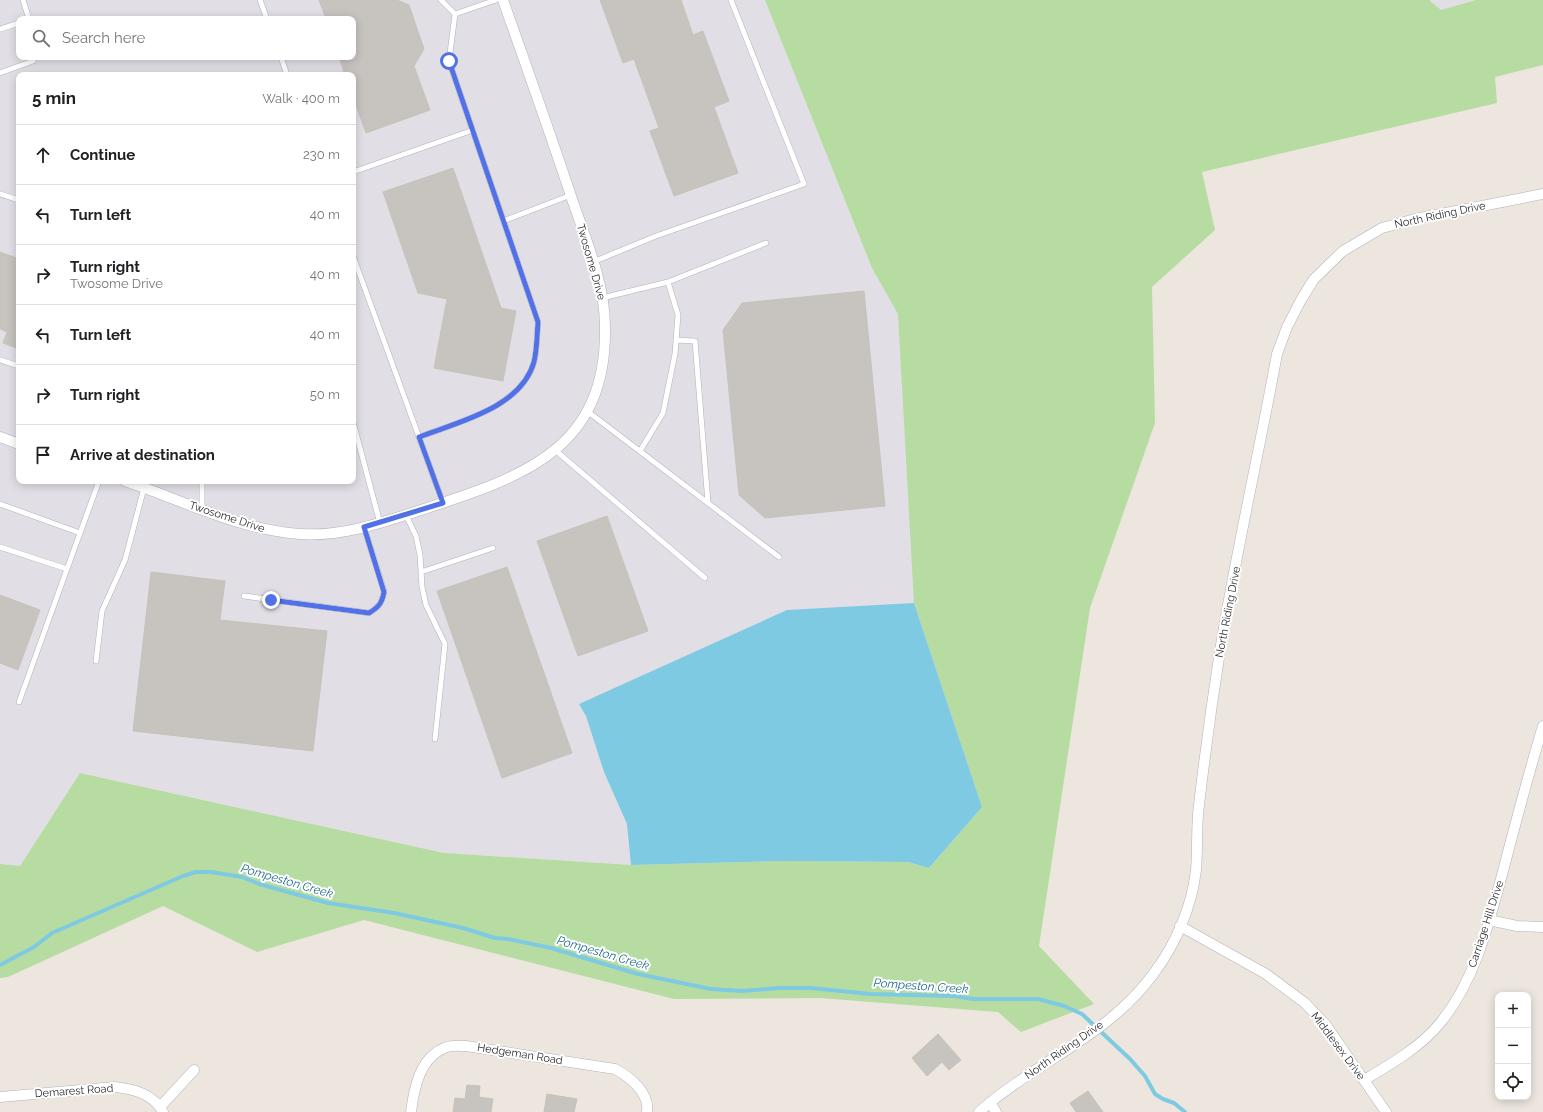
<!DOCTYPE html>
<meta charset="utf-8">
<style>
:root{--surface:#fff;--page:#f6f6f6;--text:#202124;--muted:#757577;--line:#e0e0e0}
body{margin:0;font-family:Raleway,sans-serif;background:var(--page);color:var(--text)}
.controls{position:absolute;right:12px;bottom:12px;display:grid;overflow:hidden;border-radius:8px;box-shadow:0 2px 10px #0003}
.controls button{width:36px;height:36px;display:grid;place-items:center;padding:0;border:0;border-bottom:1px solid var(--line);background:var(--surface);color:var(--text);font:20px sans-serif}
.stop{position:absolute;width:12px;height:12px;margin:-9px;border:3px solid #5271e6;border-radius:50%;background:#fff}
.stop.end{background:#5271e6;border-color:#fff;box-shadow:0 1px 4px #0008}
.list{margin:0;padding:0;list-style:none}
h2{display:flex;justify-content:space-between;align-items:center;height:52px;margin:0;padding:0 16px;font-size:17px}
h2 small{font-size:13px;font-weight:400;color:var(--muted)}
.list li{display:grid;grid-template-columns:26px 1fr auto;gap:12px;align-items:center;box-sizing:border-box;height:60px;padding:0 16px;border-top:1px solid var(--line)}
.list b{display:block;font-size:15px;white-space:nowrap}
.list p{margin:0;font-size:13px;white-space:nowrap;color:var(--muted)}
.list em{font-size:13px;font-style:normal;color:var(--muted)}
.icon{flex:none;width:22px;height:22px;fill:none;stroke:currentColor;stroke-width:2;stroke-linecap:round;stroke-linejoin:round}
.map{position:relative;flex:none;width:1543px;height:1112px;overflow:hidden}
.search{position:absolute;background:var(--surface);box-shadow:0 2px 10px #0003;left:16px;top:16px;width:340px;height:44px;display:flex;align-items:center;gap:10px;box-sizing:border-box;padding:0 14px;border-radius:8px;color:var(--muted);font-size:15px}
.panel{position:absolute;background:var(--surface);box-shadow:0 2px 10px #0003;left:16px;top:72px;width:340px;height:412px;border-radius:8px}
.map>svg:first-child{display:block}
.industrial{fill:#e1dfe5;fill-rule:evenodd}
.green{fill:#b7dca2}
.water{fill:#7ecae2}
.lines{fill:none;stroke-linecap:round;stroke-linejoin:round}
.stream{stroke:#7ecae2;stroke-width:4}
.building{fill:#c7c3bf;stroke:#c7c2b9}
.service-casing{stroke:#b0b2ba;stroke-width:6}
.minor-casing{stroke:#b0b2ba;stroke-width:11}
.service{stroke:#fff;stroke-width:5}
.minor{stroke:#fff;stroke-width:10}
.route{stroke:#5271e6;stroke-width:5}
.labels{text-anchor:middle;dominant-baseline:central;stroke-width:4;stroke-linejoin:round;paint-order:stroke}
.street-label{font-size:11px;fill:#2c2c2c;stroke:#fff}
.water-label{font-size:12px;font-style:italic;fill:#1d6a8e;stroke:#fff}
</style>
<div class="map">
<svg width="1543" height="1112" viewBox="0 0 1543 1112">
<rect width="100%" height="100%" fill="#ece6df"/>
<path class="industrial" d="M0 0H1543V60L1276 126 1058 228 1002 850 631 865 444 853 80 773 20 866 0 864ZM19 19H353V57H19ZM19 75H353V481H19Z"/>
<path class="green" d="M765 0H1429L1441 10 1476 0H1543V65L1495 77 1497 103 1202 172 1215 230 1152 287 1155 423 1090 608 1039 946 1094 1004 1021 1032 998 1012 820 998 674 999 364 920 257 952 163 906 8 977 0 978V864L20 866 80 773 444 853 631 865 784 861 908 862 929 868 982 807 914 603 898 314 872 268Z"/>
<path class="water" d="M914 603 982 807 929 868 908 862 784 861 631 865 627 824 604 772 586 716 579 704 787 610Z"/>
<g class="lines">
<path class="stream" d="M0 965 34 947 52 933 183 876 196 872H211L242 877 259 884 328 903 394 913 463 928 495 938 508 939 551 948 638 974 711 989 742 991 779 988H811L870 994 954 996 973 999H1038L1064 1006 1082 1014 1130 1059 1145 1076 1155 1094 1163 1099 1174 1103 1185 1112"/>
</g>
<path class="building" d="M319 0H397L409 5 424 49 414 66 430 110 366 133 353 97V75H345L339 57H353V19H326Z
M600 0H681L693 35 703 31 729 101 714 107 738 173 674 196 650 131 659 128 634 59 623 63Z
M453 168 501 308 516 311 503 381 434 368 447 299 418 293 383 192Z
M0 252 19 259V349L3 343 7 332 0 329Z
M864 291 885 506 765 518 739 495 723 330 742 303Z
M607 516 648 631 578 656 537 541Z
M507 567 572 753 502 778 437 591Z
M151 572 225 581 220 620 327 631 313 751 133 731Z
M0 595 40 610 18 670 0 663Z
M938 1034 961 1060 949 1070 942 1062 927 1076 912 1058Z
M467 1085 480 1086 479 1097 493 1099 491 1112H453L455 1098 465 1099Z
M1088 1091 1103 1112H1076L1070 1103Z
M547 1094 577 1099 574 1112H544Z"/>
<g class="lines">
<g class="service-casing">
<path id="service" d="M23 0 29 19
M260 0 267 19
M455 14 496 0
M0 29 19 23
M281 57 287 75
M0 73 33 61 35 57
M353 172 473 130
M0 194 19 200
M503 221 571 195
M353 256 443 503
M593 262 656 236 804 184 731 0
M668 282 766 243
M602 298 668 282 678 315 675 354 663 413 640 451
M676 340 695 341 708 503
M0 360 19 366
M587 411 779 557
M353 422 380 523
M419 437C458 422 521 408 534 362 537 350 537 335 538 322L449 61 455 14 441 0
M555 450 705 578
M202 481V510
M0 504 80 533
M406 515 416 536 420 555 422 587 426 605 445 644 435 739
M0 547 67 569 99 481
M421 572 493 548
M244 596 369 613C379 607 382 603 384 591L364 527
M96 661 102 611 125 560 144 488
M19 702 67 569"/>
</g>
<g class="minor-casing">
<path id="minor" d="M0 437 19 444
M125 481C182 500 239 530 300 534 342 537 384 522 424 509 522 477 607 450 605 327 605 282 585 238 571 196 549 130 526 65 503 0
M1489 920 1517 926 1543 927
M1180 926 1266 974 1305 1003 1326 1025 1386 1112
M1364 1080C1391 1064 1421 1047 1441 1022 1475 980 1488 926 1502 875 1515 825 1528 775 1543 726
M0 1097 115 1087C134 1089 153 1094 163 1112
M990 1102 996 1112
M160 1107 194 1070
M411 1112C414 1088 420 1056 447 1047 452 1045 460 1046 466 1046L615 1069C630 1077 650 1093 647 1112
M979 1112C1035 1062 1110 1035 1154 973 1176 944 1192 906 1196 870 1198 848 1196 826 1199 805 1205 753 1212 702 1220 651 1236 552 1259 453 1277 354L1287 327 1301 300 1314 279 1343 251 1382 228 1415 219 1543 194"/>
</g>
<use href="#service" class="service"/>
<use href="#minor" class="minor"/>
</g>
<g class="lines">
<path class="route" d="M271 600 369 613C379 607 382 603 384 592L364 527 443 503 419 437C458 422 521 408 534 362 537 350 537 335 538 322L449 61"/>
</g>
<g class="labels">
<g class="street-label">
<text transform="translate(1440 215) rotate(-12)">North Riding Drive</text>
<text transform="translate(591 262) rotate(74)">Twosome Drive</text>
<text transform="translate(227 517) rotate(18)">Twosome Drive</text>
<text transform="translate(1228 612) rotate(-79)">North Riding Drive</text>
<text transform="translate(1486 924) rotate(-72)">Carriage Hill Drive</text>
<text transform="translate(1338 1046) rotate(53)">Middlesex Drive</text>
<text transform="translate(1064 1050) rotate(-35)">North Riding Drive</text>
<text transform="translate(520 1054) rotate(9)">Hedgeman Road</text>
<text transform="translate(74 1091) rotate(-4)">Demarest Road</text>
</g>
<g class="water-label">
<text transform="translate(287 881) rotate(16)">Pompeston Creek</text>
<text transform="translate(603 953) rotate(16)">Pompeston Creek</text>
<text transform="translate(921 986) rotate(4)">Pompeston Creek</text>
</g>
</g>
</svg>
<div class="controls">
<button>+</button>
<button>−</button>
<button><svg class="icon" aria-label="locate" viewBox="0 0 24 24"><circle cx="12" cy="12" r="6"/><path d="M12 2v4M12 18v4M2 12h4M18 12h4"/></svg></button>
</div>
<div class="stop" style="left:449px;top:61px"></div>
<div class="stop end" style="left:271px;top:600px"></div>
<div class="search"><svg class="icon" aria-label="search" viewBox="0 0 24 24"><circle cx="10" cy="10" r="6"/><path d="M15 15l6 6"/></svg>Search here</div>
<section class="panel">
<h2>5 min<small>Walk · 400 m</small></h2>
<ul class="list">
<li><svg class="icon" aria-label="ahead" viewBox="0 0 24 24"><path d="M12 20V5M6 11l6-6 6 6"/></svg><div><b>Continue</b></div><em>230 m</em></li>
<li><svg class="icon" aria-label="left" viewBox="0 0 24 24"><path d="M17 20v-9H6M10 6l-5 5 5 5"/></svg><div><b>Turn left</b></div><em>40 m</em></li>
<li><svg class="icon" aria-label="right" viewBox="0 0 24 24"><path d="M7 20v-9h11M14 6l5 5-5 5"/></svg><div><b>Turn right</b><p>Twosome Drive</p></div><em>40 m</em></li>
<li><svg class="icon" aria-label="left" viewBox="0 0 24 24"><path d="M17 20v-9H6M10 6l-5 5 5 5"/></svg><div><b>Turn left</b></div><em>40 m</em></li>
<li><svg class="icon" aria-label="right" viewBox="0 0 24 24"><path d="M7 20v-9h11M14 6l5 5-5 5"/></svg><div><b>Turn right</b></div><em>50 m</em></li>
<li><svg class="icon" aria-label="arrive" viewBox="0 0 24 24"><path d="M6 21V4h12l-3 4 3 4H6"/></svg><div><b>Arrive at destination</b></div></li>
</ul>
</section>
</div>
